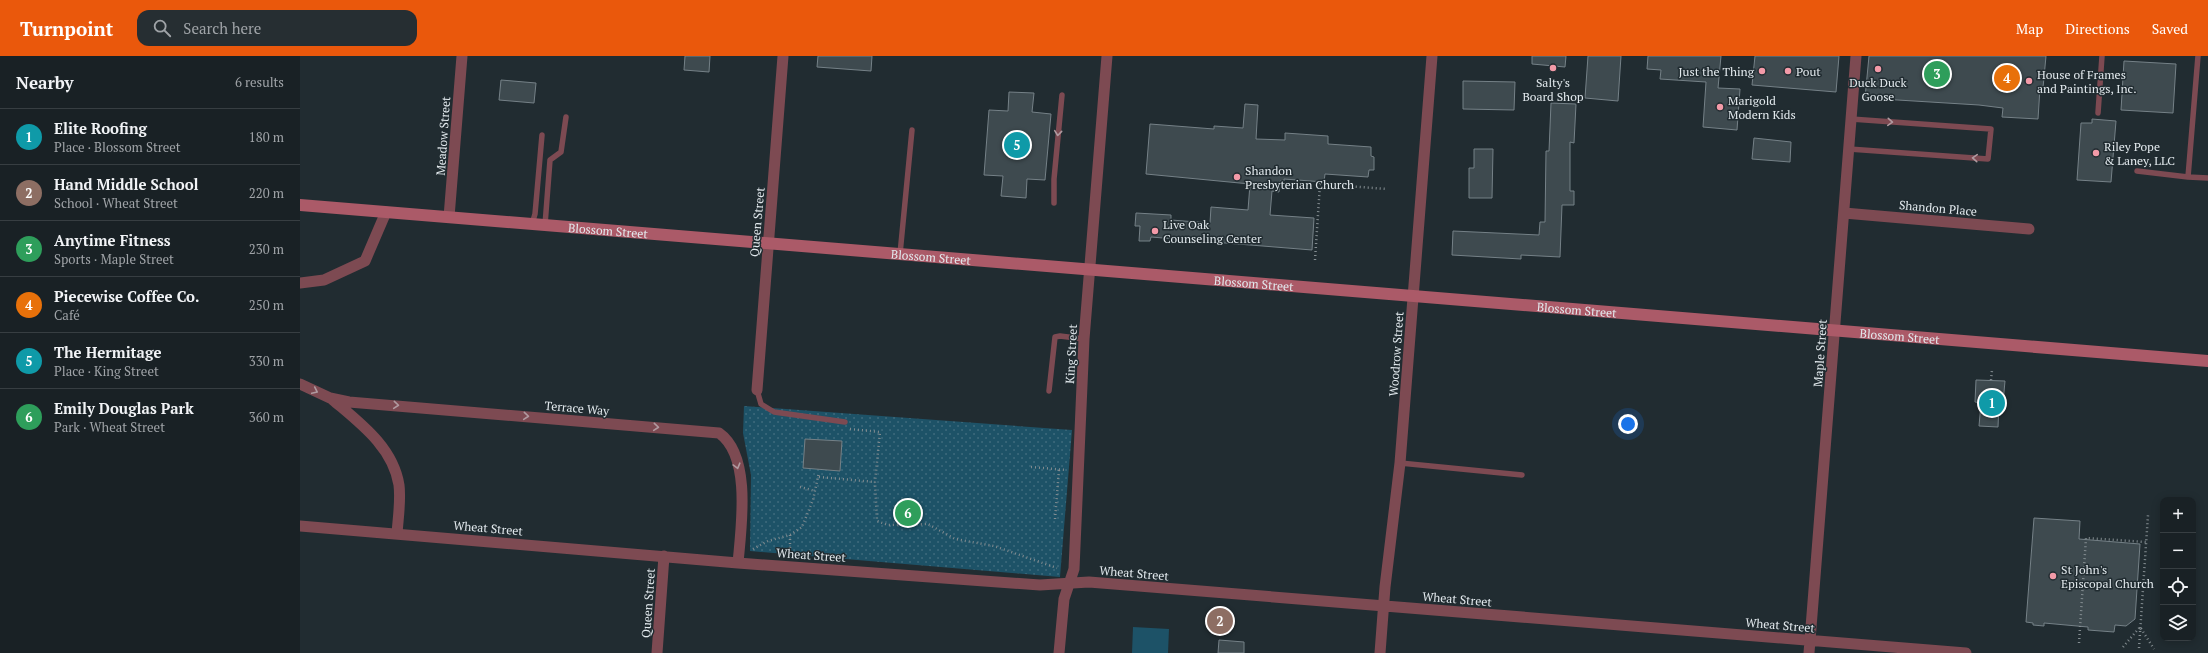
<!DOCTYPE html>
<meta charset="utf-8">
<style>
:root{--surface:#192125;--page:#262e32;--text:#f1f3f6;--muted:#9fa3a7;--line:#373e42;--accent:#ea580c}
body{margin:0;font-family:"PT Serif",serif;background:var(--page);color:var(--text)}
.controls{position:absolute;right:12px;bottom:12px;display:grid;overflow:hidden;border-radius:8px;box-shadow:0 2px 10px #0003}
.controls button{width:36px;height:36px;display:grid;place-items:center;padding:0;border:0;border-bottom:1px solid var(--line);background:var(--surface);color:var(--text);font:20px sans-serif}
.you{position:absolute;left:1328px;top:368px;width:14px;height:14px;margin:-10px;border:3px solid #fff;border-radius:50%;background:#1a73e8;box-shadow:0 0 0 6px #1a73e833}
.badge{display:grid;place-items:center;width:26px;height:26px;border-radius:50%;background:var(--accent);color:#fff;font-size:13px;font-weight:700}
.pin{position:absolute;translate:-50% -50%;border:2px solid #fff;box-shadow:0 1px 4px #0006}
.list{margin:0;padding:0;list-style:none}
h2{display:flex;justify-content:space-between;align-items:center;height:52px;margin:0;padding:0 16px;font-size:17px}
h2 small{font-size:13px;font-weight:400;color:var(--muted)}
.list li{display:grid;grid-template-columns:26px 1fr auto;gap:12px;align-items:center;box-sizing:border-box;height:56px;padding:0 16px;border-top:1px solid var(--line)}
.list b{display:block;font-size:15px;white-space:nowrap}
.list p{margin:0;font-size:13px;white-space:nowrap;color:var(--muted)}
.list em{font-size:13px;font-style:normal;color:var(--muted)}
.icon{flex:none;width:22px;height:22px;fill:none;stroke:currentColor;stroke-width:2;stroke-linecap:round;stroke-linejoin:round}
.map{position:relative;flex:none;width:1908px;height:597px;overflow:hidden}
header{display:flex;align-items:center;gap:24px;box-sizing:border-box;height:56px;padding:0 20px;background:var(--accent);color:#fff}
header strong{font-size:19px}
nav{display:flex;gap:22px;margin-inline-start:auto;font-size:14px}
.search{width:280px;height:36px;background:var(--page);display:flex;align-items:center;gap:10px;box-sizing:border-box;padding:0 14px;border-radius:12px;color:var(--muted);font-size:15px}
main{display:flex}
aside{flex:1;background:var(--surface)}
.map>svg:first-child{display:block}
.grass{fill:#1d5267}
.park{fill:url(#park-dots)}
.building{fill:#3e4a4f;stroke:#758187}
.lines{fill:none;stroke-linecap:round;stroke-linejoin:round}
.path{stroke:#848d91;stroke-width:2.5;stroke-dasharray:1 3;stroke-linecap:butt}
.lane{stroke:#7d4a52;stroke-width:5.5}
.street{stroke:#7d4a52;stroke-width:11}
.secondary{stroke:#ab5a68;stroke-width:12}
.oneway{stroke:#b09aa0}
.poi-dot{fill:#f39aa8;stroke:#212c31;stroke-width:1.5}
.labels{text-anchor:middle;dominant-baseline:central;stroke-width:3;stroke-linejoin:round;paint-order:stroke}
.poi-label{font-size:12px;fill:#e2e9ed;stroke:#212c31;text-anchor:start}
.street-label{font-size:12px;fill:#e2e9ed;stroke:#212c31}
</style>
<header>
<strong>Turnpoint</strong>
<div class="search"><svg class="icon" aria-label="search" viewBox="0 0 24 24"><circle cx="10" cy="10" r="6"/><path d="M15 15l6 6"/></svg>Search here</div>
<nav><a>Map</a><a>Directions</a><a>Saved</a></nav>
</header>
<main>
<aside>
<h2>Nearby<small>6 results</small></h2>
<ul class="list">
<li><span class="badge" style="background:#0f9aa8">1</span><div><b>Elite Roofing</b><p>Place · Blossom Street</p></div><em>180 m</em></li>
<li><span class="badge" style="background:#8d6e63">2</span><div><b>Hand Middle School</b><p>School · Wheat Street</p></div><em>220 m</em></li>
<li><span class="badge" style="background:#2e9e5b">3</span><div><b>Anytime Fitness</b><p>Sports · Maple Street</p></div><em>230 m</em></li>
<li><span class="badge" style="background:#e8710a">4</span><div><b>Piecewise Coffee Co.</b><p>Café</p></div><em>250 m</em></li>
<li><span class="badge" style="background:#0f9aa8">5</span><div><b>The Hermitage</b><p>Place · King Street</p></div><em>330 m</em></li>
<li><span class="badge" style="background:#2e9e5b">6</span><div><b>Emily Douglas Park</b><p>Park · Wheat Street</p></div><em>360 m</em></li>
</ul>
</aside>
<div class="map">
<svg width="1908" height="597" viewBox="0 0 1908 597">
<defs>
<pattern id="park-dots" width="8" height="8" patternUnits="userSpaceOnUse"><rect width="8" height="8" fill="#1d5267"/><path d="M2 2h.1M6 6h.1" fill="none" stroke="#3e6b7d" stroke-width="1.8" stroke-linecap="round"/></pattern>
</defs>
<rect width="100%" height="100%" fill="#212c31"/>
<path class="grass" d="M833 571 869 573 868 597H832Z"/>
<path class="park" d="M444 350 772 374 760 521 450 495 451 419 443 377Z"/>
<path class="building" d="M385 0H410L409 16 384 14Z
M518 0H572L571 15 517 11Z
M1232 0H1266L1265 11 1232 8Z
M1288 0H1321L1318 45 1285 42Z
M1348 0H1421L1418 32 1440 33 1437 74 1403 71 1406 26 1360 23 1361 14 1347 13Z
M1455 0H1539L1536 36 1452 29Z
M1569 0H1746L1743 32H1740L1738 63 1702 61 1703 52 1679 49 1565 42Z
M1824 5 1876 8 1873 57 1821 54Z
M201 24 236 27 234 47 199 44Z
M1163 25 1215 26 1214 54 1163 53Z
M709 36 734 37 732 56 751 58 745 124 727 123 726 142 701 140 703 120 684 119 689 54 708 55Z
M1251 47 1276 48 1274 87 1270 86V135H1274V149H1262L1260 201 1221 199V203L1152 199 1153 175 1239 179 1240 166H1245L1246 95H1249Z
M945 48 958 49 956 83 985 84V77L1028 80V88L1071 91V100L1074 101V114H1069L1068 121 1025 118 1024 126 984 123V125H980L979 136 972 135 970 159 1014 162 1012 194 851 181 850 185H839L840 170H835L836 157 871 159V164L910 167 911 151 948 154 950 128 846 118 850 68 914 73V70L943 72Z
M1792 63 1816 65 1811 126 1777 124 1781 67H1792Z
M1454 82 1491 86 1490 106 1452 103Z
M1174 93H1193L1192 142H1169V112H1174Z
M1676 324 1705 325 1703 347H1699L1698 371 1679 370 1681 347 1675 346Z
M505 383 542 385 540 415 503 412Z
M1734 462 1780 465 1779 483 1840 488 1835 563 1826 570 1815 569 1814 576 1788 574V571L1744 567V570L1733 569V567L1726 566Z
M919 584 944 586V597H918Z"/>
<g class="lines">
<path class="path" d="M1015 204 1020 128 1087 133
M1691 324 1692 314
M550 373 580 376 575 426 577 465 588 469 628 468 655 483 694 490 757 512
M731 411 766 414
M519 421 575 426
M500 431 515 435
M755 463 759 414
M490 479V496
M453 493 468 485 490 479 502 471 513 444 519 416
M1779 587 1786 482 1846 486
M1823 591 1840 571 1854 593
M1839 592 1848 459"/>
<path class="lane" d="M1898 0 1888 121 1908 122
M1798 57 1802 0
M1549 93 1688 103 1691 73 1551 63
M1837 115 1888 121
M754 147V123L762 39
M232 168 235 158 242 79
M245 169 250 104 261 96 266 61
M600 198 612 74
M457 334 461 348 474 356 545 366
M749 335 755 281 760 280 784 283
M1100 407 1222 419"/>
<path class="street" d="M1544 157 1729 173
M149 161 162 0
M0 227 24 224 65 205 86 156
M0 328 30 342 49 346 419 377C452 400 441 472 438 507
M457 334 483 0
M33 344C60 367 93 391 99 429 101 445 98 462 97 478
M0 470 438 507 740 529 789 526 1666 597
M357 597 364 500
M759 597 764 543 774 513 784 283 807 0
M1080 597 1085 531 1100 407 1132 0
M1509 597 1556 0"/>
<path class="secondary" id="s1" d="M0 149 1908 305"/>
</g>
<defs><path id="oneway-chevron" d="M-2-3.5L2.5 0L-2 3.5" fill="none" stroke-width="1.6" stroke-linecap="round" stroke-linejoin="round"/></defs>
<g class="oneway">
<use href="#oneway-chevron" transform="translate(1590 66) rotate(4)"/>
<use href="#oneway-chevron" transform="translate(758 77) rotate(96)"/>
<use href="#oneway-chevron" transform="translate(1675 102) rotate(-176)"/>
<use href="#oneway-chevron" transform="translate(15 335) rotate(25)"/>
<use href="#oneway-chevron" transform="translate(96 349) rotate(5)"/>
<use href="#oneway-chevron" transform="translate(226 360) rotate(5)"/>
<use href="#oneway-chevron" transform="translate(356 371) rotate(5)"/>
<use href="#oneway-chevron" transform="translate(437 410) rotate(75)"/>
</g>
<g class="poi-dot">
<circle cx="1253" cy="12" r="4"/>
<circle cx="1578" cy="13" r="4"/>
<circle cx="1462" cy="15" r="4"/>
<circle cx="1488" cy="15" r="4"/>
<circle cx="1729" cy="25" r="4"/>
<circle cx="1420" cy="51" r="4"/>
<circle cx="1796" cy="97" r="4"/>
<circle cx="937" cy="121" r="4"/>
<circle cx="855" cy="175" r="4"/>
<circle cx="1753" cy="520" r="4"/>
</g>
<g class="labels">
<g class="poi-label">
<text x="1454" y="15" text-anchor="end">Just the Thing</text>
<text x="1496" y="15">Pout</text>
<text x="1737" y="18">House of Frames<tspan x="1737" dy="14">and Paintings, Inc.</tspan></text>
<text x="1253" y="26" text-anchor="middle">Salty's<tspan x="1253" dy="14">Board Shop</tspan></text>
<text x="1578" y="26" text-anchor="middle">Duck Duck<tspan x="1578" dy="14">Goose</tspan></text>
<text x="1428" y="44">Marigold<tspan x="1428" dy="14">Modern Kids</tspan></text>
<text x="1804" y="90">Riley Pope<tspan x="1804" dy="14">&amp; Laney, LLC</tspan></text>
<text x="945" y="114">Shandon<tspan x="945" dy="14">Presbyterian Church</tspan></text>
<text x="863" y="168">Live Oak<tspan x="863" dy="14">Counseling Center</tspan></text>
<text x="1761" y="513">St John's<tspan x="1761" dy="14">Episcopal Church</tspan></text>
</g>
<g class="street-label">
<text transform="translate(143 80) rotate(-86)">Meadow Street</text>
<text transform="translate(1638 152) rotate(5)">Shandon Place</text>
<text transform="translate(457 166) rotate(-85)">Queen Street</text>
<text stroke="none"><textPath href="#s1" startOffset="309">Blossom Street</textPath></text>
<text stroke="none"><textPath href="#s1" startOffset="633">Blossom Street</textPath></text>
<text stroke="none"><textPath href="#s1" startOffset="957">Blossom Street</textPath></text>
<text stroke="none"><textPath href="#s1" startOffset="1281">Blossom Street</textPath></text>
<text stroke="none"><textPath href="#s1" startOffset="1605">Blossom Street</textPath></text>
<text transform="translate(1520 297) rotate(-86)">Maple Street</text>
<text transform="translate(771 298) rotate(-87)">King Street</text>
<text transform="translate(1096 298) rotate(-86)">Woodrow Street</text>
<text transform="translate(277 352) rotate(5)">Terrace Way</text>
<text transform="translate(188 472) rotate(5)">Wheat Street</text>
<text transform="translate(511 499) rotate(4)">Wheat Street</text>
<text transform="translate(834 517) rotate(5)">Wheat Street</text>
<text transform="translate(1157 543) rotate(5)">Wheat Street</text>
<text transform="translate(348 547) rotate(-86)">Queen Street</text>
<text transform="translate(1480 569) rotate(5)">Wheat Street</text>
</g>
</g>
</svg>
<div class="controls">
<button>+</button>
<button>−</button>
<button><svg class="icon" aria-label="locate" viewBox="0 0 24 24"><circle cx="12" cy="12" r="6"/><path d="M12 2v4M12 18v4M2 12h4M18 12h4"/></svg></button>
<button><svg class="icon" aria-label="layers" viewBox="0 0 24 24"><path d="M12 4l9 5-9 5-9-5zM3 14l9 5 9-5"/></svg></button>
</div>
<div class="you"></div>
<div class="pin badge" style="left:1692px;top:347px;background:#0f9aa8">1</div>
<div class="pin badge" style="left:920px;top:565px;background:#8d6e63">2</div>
<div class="pin badge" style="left:1637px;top:18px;background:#2e9e5b">3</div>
<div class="pin badge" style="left:1707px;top:22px;background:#e8710a">4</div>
<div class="pin badge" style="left:717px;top:89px;background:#0f9aa8">5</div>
<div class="pin badge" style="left:608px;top:457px;background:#2e9e5b">6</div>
</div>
</main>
